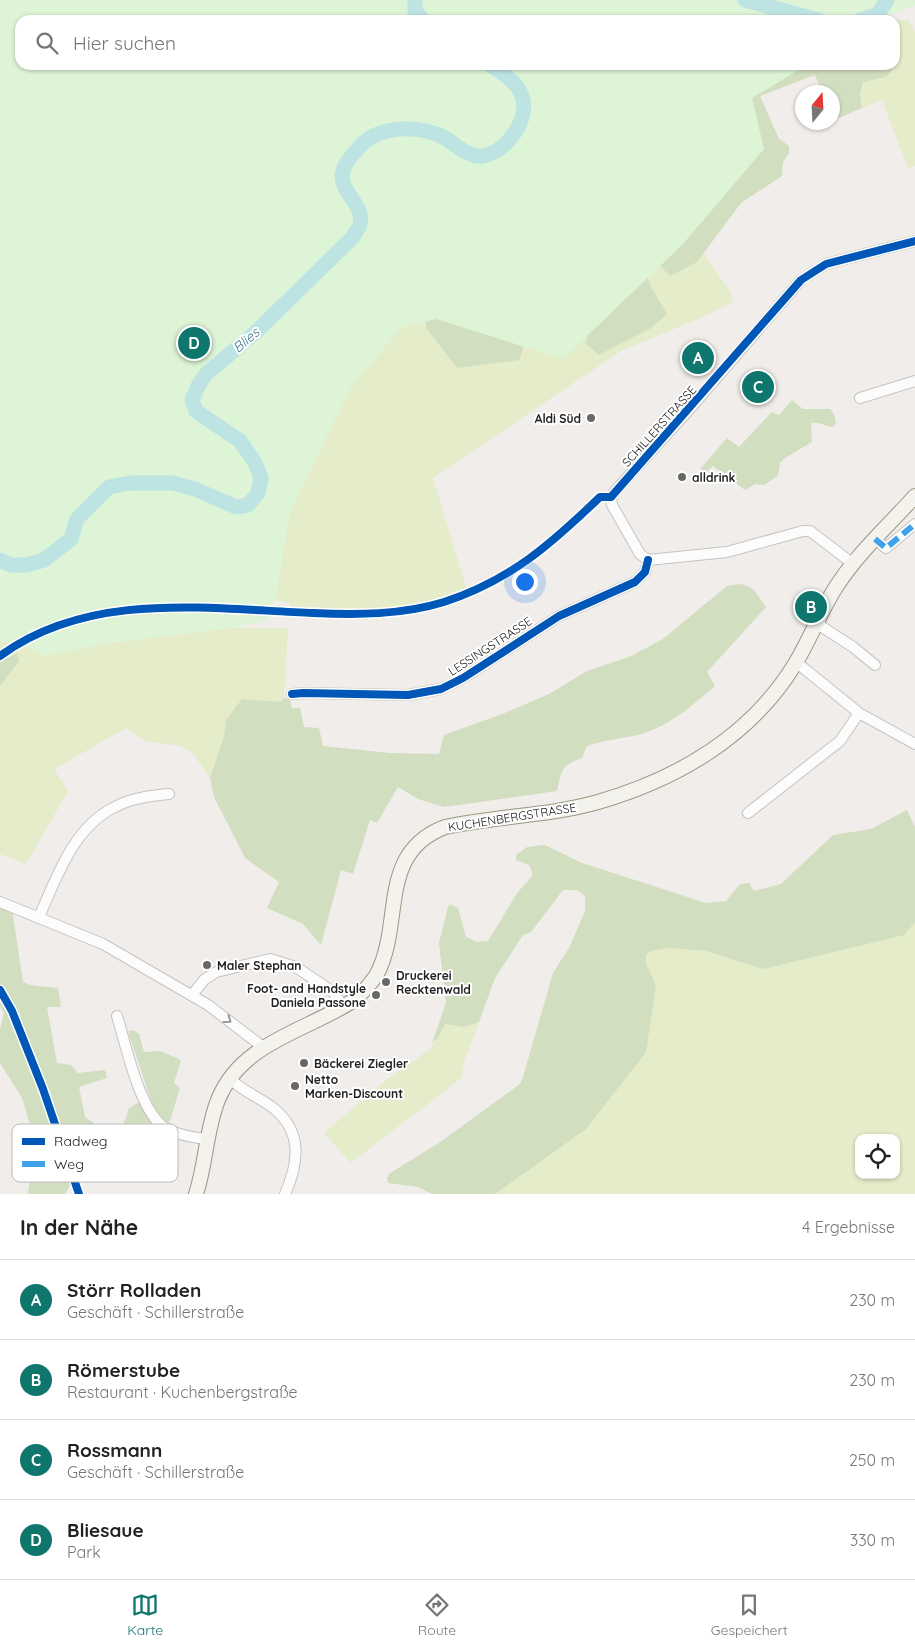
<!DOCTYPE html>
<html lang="de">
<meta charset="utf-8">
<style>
:root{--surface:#fff;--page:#f6f6f6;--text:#222;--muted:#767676;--line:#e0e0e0;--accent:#0f766e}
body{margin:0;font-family:Quicksand,sans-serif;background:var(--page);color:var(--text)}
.controls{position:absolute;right:15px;bottom:15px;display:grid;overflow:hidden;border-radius:10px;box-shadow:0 1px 4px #0004}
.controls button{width:45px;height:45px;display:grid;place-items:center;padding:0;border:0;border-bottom:1px solid var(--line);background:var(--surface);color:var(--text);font:25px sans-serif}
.compass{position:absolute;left:795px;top:85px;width:45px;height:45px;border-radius:50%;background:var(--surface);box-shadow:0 1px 4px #0004;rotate:18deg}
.you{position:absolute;left:524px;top:581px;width:18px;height:18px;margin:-12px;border:4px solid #fff;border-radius:50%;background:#1a73e8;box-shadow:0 0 0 8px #1a73e833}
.badge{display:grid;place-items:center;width:32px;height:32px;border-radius:50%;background:var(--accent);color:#fff;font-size:16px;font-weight:700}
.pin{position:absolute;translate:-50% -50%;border:2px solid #fff;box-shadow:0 1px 5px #0006}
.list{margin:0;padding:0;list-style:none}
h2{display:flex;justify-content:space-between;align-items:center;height:65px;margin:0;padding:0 20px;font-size:21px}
h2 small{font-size:16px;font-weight:400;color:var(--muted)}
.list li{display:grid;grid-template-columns:32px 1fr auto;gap:15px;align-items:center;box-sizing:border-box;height:80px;padding:0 20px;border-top:1px solid var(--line)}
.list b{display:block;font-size:19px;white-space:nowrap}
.list p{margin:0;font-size:16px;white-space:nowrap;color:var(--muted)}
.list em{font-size:16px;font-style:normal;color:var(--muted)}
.icon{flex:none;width:28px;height:28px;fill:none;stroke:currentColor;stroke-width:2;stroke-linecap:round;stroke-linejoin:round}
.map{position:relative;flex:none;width:915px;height:1194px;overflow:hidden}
.search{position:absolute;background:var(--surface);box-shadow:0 1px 4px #0004;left:15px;right:15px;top:15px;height:55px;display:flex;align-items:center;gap:12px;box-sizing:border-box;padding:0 18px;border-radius:15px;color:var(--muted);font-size:19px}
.sheet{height:385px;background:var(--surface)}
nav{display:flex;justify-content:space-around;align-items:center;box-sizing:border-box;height:70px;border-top:1px solid var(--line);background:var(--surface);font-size:14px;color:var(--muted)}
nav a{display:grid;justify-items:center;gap:2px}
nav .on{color:var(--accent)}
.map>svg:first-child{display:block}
.grass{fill:#e4ecc9;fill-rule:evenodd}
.forest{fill:#d1debf}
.park{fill:#ddf5d6}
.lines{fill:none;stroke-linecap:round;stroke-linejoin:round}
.river{stroke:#bee3e3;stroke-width:15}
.minor-casing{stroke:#c5c4c2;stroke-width:12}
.secondary-casing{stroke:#9b9781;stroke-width:16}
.minor{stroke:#fdfcfc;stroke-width:10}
.secondary{stroke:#f4f2ec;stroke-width:14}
.quiet{stroke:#3ea2ea;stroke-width:6;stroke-dasharray:12 6;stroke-linecap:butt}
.cycleway-casing{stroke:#fff;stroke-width:11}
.cycleway{stroke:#0057b8;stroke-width:8}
.oneway{stroke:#9a9999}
.poi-dot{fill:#696867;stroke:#fff;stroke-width:2}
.labels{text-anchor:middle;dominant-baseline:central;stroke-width:4;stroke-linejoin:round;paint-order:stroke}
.poi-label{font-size:12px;font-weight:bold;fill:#212121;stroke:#fff;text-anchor:start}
.street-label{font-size:12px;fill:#212121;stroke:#fff}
.water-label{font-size:14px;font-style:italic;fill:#3f7c93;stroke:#fff}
.key{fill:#fff;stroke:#bcbcbc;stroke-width:1}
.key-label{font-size:14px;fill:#212121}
</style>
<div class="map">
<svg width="915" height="1194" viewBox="0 0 915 1194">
<rect width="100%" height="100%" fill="#f0edea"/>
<path class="grass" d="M0 0 20 20V65H776L426 328 457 368 525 343 667 314 651 287 637 253 696 262 703 253 730 291 733 302 710 314 621 351 433 478 467 591 404 606 353 611 290 608V603L157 579Z
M897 20H909L915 32V166L908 168 882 100 862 108 860 94 864 81 886 77 892 70V65H895V23Z
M233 628H288L284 698 281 702 242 700 226 720 224 736 210 778 192 752 180 746 146 741 126 728 54 769 68 791 26 864 0 854V686L19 661 17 653 0 662V641L29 647 45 655 108 643Z
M915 909V1194H495L534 1165 656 985 646 964V955L651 951 669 948 706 951 763 969 915 922ZM859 1138H896V1175H859Z
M0 986C14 999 20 1023 27 1041 45 1086 61 1133 77 1179L73 1180 11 1017 0 998Z
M479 1022 464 1062 461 1078 351 1163 324 1133 386 1080 429 1050 445 1024 464 1027Z"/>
<path class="forest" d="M776 65H892V70L886 77 863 82 860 94 862 108 834 120 832 92H822L815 75 760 96 779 139 789 146V153L783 162 782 176 741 203 697 262 670 276 645 250 637 253 651 287 667 314 651 328 599 355 586 344 591 314 525 343 519 360 457 368 426 328V309Z
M792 400 803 409H830L834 414 836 422 833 427C825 426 819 422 811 423L812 442 785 458 780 463 778 476 764 485 755 484 745 490 713 466 705 474 700 469 727 438 739 447 772 412 779 415Z
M742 584 753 589 766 607 707 672 715 686C692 706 667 728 637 735 620 739 604 740 587 746L582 758C561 766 562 769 557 791L444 807 418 799 398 787 377 823 370 820 353 874 341 870 321 945 303 924 267 908 279 882 245 858 214 797 210 778 224 736 226 720 242 699 281 702 284 698 290 699 292 708H300L304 727 319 728 323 746 390 753 439 754 444 735 505 713 549 694 587 671 631 656 663 639 727 586Z
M17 653 19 661 0 686V662Z
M907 810 915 827V922L904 935 763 969 706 951 669 948 651 951 646 955V964L656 985 646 1052 586 1129 495 1194H432L418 1187 388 1183 387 1178 390 1173 439 1143 520 1084 523 1077 553 973 570 946 585 911V896L577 890H563L531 932 523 935 495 978 479 1022 464 1027 445 1024 438 1038 432 1043 446 1003 439 943 448 907 450 904 458 908 466 937 477 942 488 941 518 892 533 875 529 865 516 860V855L527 847 545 845 582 863 706 903 726 901 740 884 749 883 754 891 781 884 833 835 871 829Z
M0 904 12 909 23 982 30 985 58 988 61 1007H47L57 1063 71 1065 78 1073 105 1070 107 1078 79 1087 85 1117 101 1128 119 1126 124 1123 129 1108 139 1102 157 1127 178 1137 176 1150 168 1149 167 1143C140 1129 127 1146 103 1151 98 1151 92 1150 87 1150L83 1154 81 1177 77 1179C61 1133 45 1086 27 1041 20 1023 14 999 0 986Z
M0 998 11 1017 73 1180 65 1194H28L35 1141 22 1098 0 1063V1029L4 1013 0 1006Z
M133 1030 139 1034 144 1052 160 1051 181 1060 174 1083 180 1088 169 1124 162 1121 154 1110 128 1031Z"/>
<path class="park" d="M0 0H915V6L896 12 882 20H20V65H807L752 98 764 149 683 244 563 359 436 319 401 328 349 390 290 513 276 597 267 621 233 628 108 643 45 656 29 647 0 641Z"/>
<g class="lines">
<path class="river" d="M415 0V11L423 20
M745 0 818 20
M860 20 878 14 887 0
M0 560 11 565H27L44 560 71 539 77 519 109 487 130 483H173L195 489 236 507 248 505 258 493 261 477 254 461 240 441 196 411 192 400 198 386 206 374 256 332 353 237C355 233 359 228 360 224 366 200 326 188 350 158 355 152 361 144 368 139 391 125 422 126 445 138 455 144 469 158 482 156 505 153 528 122 523 100 520 83 503 74 490 65"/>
<g class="minor-casing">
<path id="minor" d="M860 398 915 381
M875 539 886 548 915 524
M648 560 640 554 612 505 611 497 616 490 687 412 801 280 826 264 915 241
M648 560 727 552 803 531H810L852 563
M816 623 853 647 875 665
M796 662 859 713 915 744
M292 694 303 693 408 695 441 689 463 678 559 616 635 582 645 572 648 560
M748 813 840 741 859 713
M0 902 103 944 208 1005 263 1047
M39 917C56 879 73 828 113 808 130 798 150 796 169 794
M192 995 204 980 216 972 270 959 296 967 333 992 344 1007
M117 1016C126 1045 140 1115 167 1129 179 1136 195 1137 209 1140
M230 1079C243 1091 258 1097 272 1107 303 1131 299 1162 285 1194"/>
</g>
<g class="secondary-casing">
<path id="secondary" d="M196 1194C206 1164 206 1130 218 1100 241 1042 307 1031 354 1000 363 992 371 984 377 974 404 922 377 853 445 827 496 816 549 816 598 802 678 779 751 736 795 664 811 638 821 609 838 584 859 552 889 525 915 496"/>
</g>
<use href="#minor" class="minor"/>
<use href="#secondary" class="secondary"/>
<path class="quiet" d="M875 539 886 548 915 524"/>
<g class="cycleway-casing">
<path id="cycleway" d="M0 656C90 590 209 609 313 613 356 615 402 615 444 602 511 580 551 544 600 497H611L801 280 826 264 915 241
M292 694 303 693 408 695 441 689 463 678 559 616 635 582 645 572 648 560
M0 990 12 1011 43 1089 79 1194"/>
</g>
<use href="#cycleway" class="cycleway"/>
</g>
<defs><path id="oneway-chevron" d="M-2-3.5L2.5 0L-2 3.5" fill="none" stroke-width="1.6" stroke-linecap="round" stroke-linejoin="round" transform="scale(1.25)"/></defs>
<use class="oneway" href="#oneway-chevron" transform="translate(228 1020) rotate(36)"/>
<g class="poi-dot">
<circle cx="591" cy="418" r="5"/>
<circle cx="682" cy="477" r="5"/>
<circle cx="207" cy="965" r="5"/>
<circle cx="386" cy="982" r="5"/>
<circle cx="376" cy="995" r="5"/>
<circle cx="304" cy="1063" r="5"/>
<circle cx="295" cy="1086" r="5"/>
</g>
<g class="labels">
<g class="poi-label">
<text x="581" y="418" text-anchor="end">Aldi Süd</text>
<text x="692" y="477">alldrink</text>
<text x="217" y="965">Maler Stephan</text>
<text x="396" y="975">Druckerei<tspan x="396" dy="14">Recktenwald</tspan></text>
<text x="366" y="988" text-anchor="end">Foot- and Handstyle<tspan x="366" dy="14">Daniela Passone</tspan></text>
<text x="314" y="1063">Bäckerei Ziegler</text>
<text x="305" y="1079">Netto<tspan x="305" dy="14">Marken-Discount</tspan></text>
</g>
<g class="street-label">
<text transform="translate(659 426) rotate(-48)">SCHILLERSTRASSE</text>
<text transform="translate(490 646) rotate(-33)">LESSINGSTRASSE</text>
<text transform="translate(512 817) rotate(-9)">KUCHENBERGSTRASSE</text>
</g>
<g class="water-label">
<text transform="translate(246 340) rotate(-41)">Blies</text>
</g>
</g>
<rect x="12" y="1124" width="166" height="58" rx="8" class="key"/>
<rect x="22" y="1138" width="23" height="7" fill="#0057b8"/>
<rect x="22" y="1161" width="23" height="6" fill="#3ea2ea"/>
<g class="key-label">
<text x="54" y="1146">Radweg</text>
<text x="54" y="1169">Weg</text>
</g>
</svg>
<div class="controls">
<button><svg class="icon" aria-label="locate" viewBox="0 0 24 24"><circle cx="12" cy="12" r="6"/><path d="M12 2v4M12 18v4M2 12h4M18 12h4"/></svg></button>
</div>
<svg class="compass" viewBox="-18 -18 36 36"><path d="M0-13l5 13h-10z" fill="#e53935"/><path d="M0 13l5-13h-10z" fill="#767676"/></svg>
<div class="you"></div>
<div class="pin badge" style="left:698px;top:358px">A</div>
<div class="pin badge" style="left:811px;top:607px">B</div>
<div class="pin badge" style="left:758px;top:387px">C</div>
<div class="pin badge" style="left:194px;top:343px">D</div>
<div class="search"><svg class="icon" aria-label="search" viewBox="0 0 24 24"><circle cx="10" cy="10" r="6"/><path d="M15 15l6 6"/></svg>Hier suchen</div>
</div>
<section class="sheet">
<h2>In der Nähe<small>4 Ergebnisse</small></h2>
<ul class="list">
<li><span class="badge">A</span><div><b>Störr Rolladen</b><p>Geschäft · Schillerstraße</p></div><em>230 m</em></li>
<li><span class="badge">B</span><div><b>Römerstube</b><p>Restaurant · Kuchenbergstraße</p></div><em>230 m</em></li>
<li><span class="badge">C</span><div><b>Rossmann</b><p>Geschäft · Schillerstraße</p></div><em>250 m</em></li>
<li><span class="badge">D</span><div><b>Bliesaue</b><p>Park</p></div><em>330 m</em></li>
</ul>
</section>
<nav>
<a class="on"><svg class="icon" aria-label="map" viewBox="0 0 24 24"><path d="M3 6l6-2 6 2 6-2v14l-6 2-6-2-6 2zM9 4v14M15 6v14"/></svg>Karte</a>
<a><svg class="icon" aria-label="directions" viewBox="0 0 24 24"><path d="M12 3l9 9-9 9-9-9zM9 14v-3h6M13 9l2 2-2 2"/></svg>Route</a>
<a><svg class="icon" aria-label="saved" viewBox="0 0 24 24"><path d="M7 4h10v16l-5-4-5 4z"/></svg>Gespeichert</a>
</nav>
